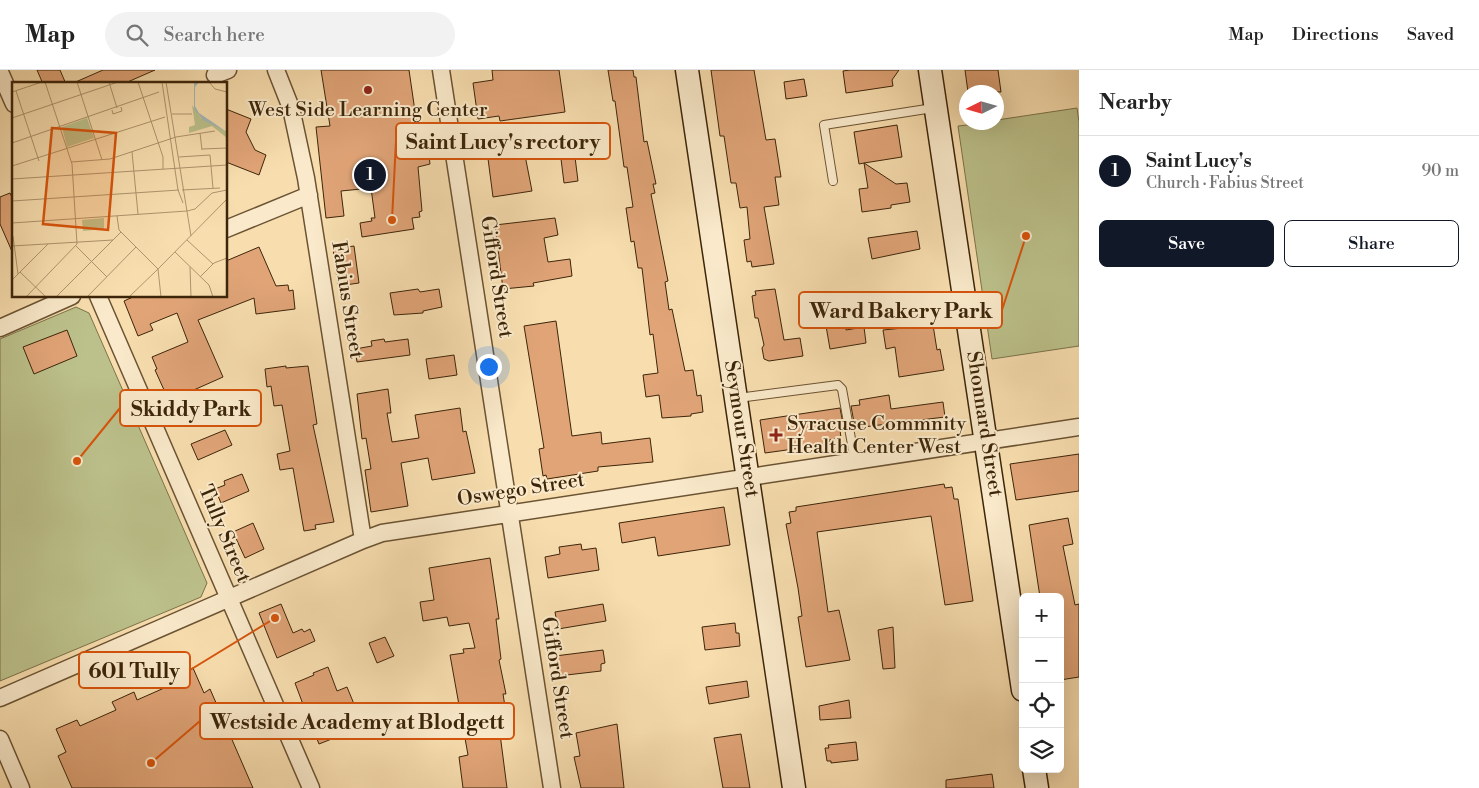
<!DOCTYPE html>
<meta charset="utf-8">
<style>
:root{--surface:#fff;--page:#f2f2f2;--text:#222;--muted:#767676;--line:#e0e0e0;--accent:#111827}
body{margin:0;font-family:"Libre Bodoni",serif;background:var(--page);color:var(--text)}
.controls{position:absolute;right:15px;bottom:15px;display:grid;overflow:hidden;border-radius:8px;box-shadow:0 5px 20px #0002}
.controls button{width:45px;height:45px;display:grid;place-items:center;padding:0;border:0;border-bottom:1px solid var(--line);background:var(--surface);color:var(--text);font:25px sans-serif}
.compass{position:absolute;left:959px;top:15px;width:45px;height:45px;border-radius:50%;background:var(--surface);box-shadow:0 5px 20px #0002;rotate:265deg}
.you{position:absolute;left:488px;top:296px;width:18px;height:18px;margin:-12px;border:4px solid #fff;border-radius:50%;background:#1a73e8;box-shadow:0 0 0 8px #1a73e833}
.badge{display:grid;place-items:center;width:32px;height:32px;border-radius:50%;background:var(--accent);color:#fff;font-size:16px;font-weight:700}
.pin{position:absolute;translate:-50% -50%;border:2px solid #fff;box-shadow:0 1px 5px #0006}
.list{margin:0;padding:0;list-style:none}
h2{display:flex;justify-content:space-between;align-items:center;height:65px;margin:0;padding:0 20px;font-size:21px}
h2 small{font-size:16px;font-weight:400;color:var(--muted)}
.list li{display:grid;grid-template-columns:32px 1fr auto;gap:15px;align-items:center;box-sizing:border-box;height:70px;padding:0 20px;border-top:1px solid var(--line)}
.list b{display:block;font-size:19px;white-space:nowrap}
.list p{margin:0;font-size:16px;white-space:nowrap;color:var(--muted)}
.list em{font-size:16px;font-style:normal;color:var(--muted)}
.actions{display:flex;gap:10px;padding:15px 20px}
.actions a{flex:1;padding:11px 0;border:1px solid var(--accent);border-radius:8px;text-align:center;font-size:18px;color:var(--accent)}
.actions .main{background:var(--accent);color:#fff}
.icon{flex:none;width:28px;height:28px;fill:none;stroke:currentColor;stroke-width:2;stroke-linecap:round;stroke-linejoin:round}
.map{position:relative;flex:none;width:1079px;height:718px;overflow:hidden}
header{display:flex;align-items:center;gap:30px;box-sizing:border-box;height:70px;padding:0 25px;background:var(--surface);border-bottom:1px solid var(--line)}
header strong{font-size:24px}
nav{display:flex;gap:28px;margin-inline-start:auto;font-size:18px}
.search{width:350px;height:45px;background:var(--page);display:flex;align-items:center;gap:12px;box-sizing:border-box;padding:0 18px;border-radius:28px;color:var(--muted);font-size:19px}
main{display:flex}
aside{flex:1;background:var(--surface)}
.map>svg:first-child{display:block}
.green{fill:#bcc18b;stroke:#7c734a}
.building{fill:#e0a477;stroke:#3c250a}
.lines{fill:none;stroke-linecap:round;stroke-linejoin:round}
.lane-casing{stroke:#6b5333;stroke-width:10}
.street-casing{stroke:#6b5333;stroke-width:19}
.secondary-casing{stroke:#3c250a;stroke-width:25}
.lane{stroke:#faeacb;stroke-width:8}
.street{stroke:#faeacb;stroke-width:16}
.secondary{stroke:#faeacb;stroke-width:22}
.poi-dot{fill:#8f2418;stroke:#faeacb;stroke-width:2}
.labels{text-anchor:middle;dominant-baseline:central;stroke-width:4;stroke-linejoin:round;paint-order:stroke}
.poi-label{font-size:20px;fill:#3c250a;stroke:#faeacb}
.street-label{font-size:20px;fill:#3c250a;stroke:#faeacb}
.inset-road{fill:none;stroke:#ad946d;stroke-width:1}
.view{fill:#d7540c;fill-opacity:0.15;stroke:#d7540c;stroke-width:2.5}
.inset-edge{fill:none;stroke:#3c250a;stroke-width:2.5}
.leader{fill:none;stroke:#d7540c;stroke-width:2}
.callout-dot{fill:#d7540c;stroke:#faeacb;stroke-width:2}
.callout{fill:#faeacb;stroke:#d7540c;stroke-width:2}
.callout-label{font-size:21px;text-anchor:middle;font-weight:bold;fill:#3c250a}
</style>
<header>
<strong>Map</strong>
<div class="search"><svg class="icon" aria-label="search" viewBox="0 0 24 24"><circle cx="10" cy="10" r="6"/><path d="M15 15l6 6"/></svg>Search here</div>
<nav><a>Map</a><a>Directions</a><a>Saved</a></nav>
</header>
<main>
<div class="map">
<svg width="1079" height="718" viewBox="0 0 1079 718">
<rect width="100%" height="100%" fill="#f8deaf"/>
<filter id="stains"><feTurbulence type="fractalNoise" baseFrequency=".004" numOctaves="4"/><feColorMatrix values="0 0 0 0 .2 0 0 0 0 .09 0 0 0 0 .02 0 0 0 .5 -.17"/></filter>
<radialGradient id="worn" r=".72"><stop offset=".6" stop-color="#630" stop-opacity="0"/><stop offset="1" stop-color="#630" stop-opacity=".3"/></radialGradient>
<path class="green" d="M1077 38 1079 52V276L992 289 958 56 996 52 997 50Z
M76 237 89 243 207 513 201 527 0 611V269Z"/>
<path class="building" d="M37 0H60L66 14H43Z
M103 0H155L123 14H71Z
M321 0H409L418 62 426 61 430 94 418 97 422 141 419 142 420 147 412 148 414 159 362 167 360 153 372 151 371 148H375L371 118 341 121 344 146 326 148 316 57 330 56Z
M492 0H559L565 42 500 51 499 46 478 49 473 13 493 10Z
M608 0H633L634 7H636L644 72 647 71 656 114H653L655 123 651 124 668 211 665 212 669 240 672 239 685 301 693 300 697 326 701 325 703 342 691 344V346L662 348 659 325 646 327 643 305 658 303 653 264 650 265 642 198H638L634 171 631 172 626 138 633 137 627 97H624L615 31H613Z
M711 0H754L766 70 775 69 781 107H775L779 135 764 137 774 194 752 197 751 191 747 192 744 170 750 169 747 137 740 138 736 113H731L724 66H720Z
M850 0H899L892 10 893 16 846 23 843 1Z
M965 0H998L1001 22H968Z
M804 9 807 26 786 29 784 12Z
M226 39 251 49 246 62 255 80 266 85 259 105 226 92Z
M897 55 902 87 864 93 896 114 907 113 910 132 891 135V138L862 142 859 119 868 118 864 93 859 94 854 62Z
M523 75 532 121 493 127 487 81Z
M575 87 578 111 564 113 561 89Z
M10 123 14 132V186L0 154V127Z
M555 148 558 165 544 168 548 192 570 189 572 206 533 213 534 216 503 219 495 155Z
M917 161 920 179 872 189 868 168Z
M354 176 359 213 338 216 333 179Z
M259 177 276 216 288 215 289 221 293 220 295 239 256 244 254 228 198 250 223 307 169 331 155 300 157 299 152 287 188 272 177 243 150 254 153 260 138 266 124 231 135 226H226V191Z
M418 219 420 222 439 219 442 237 423 241V243L394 245 390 223Z
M775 219 784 270 800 268 803 286 769 291 764 289 762 278 764 275 758 248H755L752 226 756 225 755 221Z
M556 251 572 366 601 362 602 374 650 368 653 392 598 397V401L547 409 546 405 543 406 539 379 544 378 524 256Z
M845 254 846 260 864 257 866 273 830 279 826 256Z
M933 255 937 280 940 279 944 300 899 307 895 277 886 279 883 260Z
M67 260 77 286 34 304 23 277Z
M384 269 385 272 408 269 410 285 357 292 355 279 372 276 371 271Z
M454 285 457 305 429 309 426 289Z
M286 296V298L308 296 317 354 313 355 334 452 315 455 316 459 304 461 293 398 280 400 277 384 290 381 282 335 274 336 271 316 267 317 265 299Z
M388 319 391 343H387L392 372 419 368 415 345 460 338 463 362 466 361 475 403 432 410 428 388 401 393 408 436 371 442 365 400 371 399 366 368 362 369 357 324Z
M889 325 891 339 943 332 945 347 855 358 851 336 860 335 859 330Z
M840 338 844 359 840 360 841 368 829 370 830 374 765 383 760 350Z
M225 360 232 375 198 390 191 374Z
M1079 384V421L1016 430 1010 394Z
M242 404 249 421 221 433 215 419 225 415 224 411Z
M944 414 945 418 952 417 954 429H958L973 531 945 535 931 446 817 462 828 542 839 540 850 590 806 597 798 547 802 546 798 518 786 454 791 453 789 442 796 441V437Z
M724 437 730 475 658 486 655 467 622 473 619 453Z
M1068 448 1073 474 1063 476 1075 535 1079 534V607L1060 610V527H1040L1029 455Z
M253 453 264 479 245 488 233 462Z
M581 474 582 480 596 478 599 500 548 508 545 487 560 484 559 477Z
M490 488 499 549H496L501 589 499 590 506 624H503L508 655 499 656 507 718H463L459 687 468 685 450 585 464 583 463 579 475 578 469 553 449 556 447 547 423 551 420 532 434 530 429 498Z
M281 534 293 563 302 559 304 562 310 559 315 571 277 588 259 543Z
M603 534 606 551 558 559 555 542Z
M735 553 736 563H739L740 576 705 580 702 557Z
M893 557 895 598 883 599 878 560Z
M385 567 394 586 377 593 369 573Z
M603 580 605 593 601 594V601L558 606 555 586Z
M328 597 337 621 347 617 354 634 343 639 352 661 319 674 315 664 312 665 305 646 307 645 295 613 314 605 313 603Z
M193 598 204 623 210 619 253 718H72L58 686 66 682 56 659 77 650 80 656 116 640 112 632 134 622 137 630 171 615 168 609Z
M747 611 749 627 709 634 706 617Z
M849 630 851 648 820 650 819 636Z
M617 654 624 718H581L574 687 580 686 576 663Z
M741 664 750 718H723L714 668Z
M856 672 858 690 831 693V691H827L825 678H829L828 675Z
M992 704 994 718H946V710Z"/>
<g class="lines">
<g class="lane-casing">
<path id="lane" d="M833 111 824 55 933 38
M738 328 838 315 842 319 855 391"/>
</g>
<g class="street-casing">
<path id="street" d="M276 0 291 38 306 108 363 470
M441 0 552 718
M0 2 14 34
M215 5 228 0
M226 159 309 125
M98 226 311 718
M0 258 72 226
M0 628 363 470 382 463 1079 357
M0 669 21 718"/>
</g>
<g class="secondary-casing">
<path id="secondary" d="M687 0 794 718
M930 0 1023 620
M1034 699 1037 718"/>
</g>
<use href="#lane" class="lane"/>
<use href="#street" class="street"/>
<use href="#secondary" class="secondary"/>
</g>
<g class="poi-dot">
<circle cx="368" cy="20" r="5"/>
<path d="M773.5 357.5h5v5h5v5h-5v5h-5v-5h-5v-5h5z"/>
</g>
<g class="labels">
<g class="poi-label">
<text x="368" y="40">West Side Learning Center</text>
<text x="787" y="354" text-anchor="start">Syracuse Commnity<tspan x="787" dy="23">Health Center West</tspan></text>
</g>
<g class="street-label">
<text transform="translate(496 207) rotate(81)">Gifford Street</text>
<text transform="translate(347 230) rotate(81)">Fabius Street</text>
<text transform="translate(984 354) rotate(81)">Shonnard Street</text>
<text transform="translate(741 359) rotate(81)">Seymour Street</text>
<text transform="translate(521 420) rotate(-9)">Oswego Street</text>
<text transform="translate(224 464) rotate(67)">Tully Street</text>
<text transform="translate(557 608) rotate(81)">Gifford Street</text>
</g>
</g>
<g transform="translate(12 12)">
<rect width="215" height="215" fill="#f8deaf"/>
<path d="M180 23 189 36 215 50V56L200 44 177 51V45L183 43ZM75 36 82 56 55 65 50 45ZM92 136V147L71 149 70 138Z" fill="#bcc18b"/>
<path d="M182 0H187L183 5V24L187 31 215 50 191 38 182 27Z" fill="#a4b9b7"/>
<path class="inset-road" d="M65 0 90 78M97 0 105 26M126 0 151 75V87M150 0 166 108 171 121M154 0 179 154M197 0 203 7 215 10M4 9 27 79M0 10 30 0M100 28 101 32 110 29 109 25M160 32H180M0 36 106 0M188 51 190 68M0 61 147 10M190 67 215 66M120 70 126 132M167 75 198 73 201 106M59 80 98 77 164 55 203 49M0 84 153 35M0 97 215 83M170 108 208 106M0 119 167 108M175 129 183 127 200 111 215 108M105 134 107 148 146 187 117 215M0 141 175 129M1 154 6 192M175 158 201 182M0 164 101 158M64 164 95 195M163 170 197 203 201 215M178 185 179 215M8 190 34 215M188 195 202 181 215 176M0 198 36 162M14 215 65 162 60 82 33 0M44 215 109 150M75 215 124 165M149 215 146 187 215 117"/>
<path class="view" d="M40 46 104 51 96 148 31 142Z"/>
<rect width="215" height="215" class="inset-edge"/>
</g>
<path class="leader" d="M392 150L396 71M1026 166L1002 240M77 391L120 338M275 548L190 600M151 693L200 651"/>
<g class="callout-dot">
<circle cx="392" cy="150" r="5"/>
<circle cx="1026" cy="166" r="5"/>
<circle cx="77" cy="391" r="5"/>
<circle cx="275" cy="548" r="5"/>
<circle cx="151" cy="693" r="5"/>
</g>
<g class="callout">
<rect x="396" y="53" width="214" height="36" rx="5"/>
<rect x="799" y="222" width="203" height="36" rx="5"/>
<rect x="120" y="320" width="141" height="36" rx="5"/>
<rect x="79" y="582" width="111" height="36" rx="5"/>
<rect x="200" y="633" width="314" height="36" rx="5"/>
</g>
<g class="callout-label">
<text x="503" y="79">Saint Lucy's rectory</text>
<text x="901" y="248">Ward Bakery Park</text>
<text x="191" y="346">Skiddy Park</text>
<text x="134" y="608">601 Tully</text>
<text x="357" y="659">Westside Academy at Blodgett</text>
</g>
<rect width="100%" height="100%" filter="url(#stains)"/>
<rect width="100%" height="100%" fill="url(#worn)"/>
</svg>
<div class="controls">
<button>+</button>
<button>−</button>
<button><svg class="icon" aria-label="locate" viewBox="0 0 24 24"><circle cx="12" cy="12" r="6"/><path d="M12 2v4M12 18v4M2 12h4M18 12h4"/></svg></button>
<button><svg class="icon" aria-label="layers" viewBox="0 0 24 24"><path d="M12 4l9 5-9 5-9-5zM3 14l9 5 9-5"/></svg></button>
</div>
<svg class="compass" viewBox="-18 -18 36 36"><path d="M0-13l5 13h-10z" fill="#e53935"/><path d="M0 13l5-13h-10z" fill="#767676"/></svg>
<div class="you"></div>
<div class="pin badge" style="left:370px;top:105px">1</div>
</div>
<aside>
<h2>Nearby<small></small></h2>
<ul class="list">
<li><span class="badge">1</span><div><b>Saint Lucy's</b><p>Church · Fabius Street</p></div><em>90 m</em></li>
</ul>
<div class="actions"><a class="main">Save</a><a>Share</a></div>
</aside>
</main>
